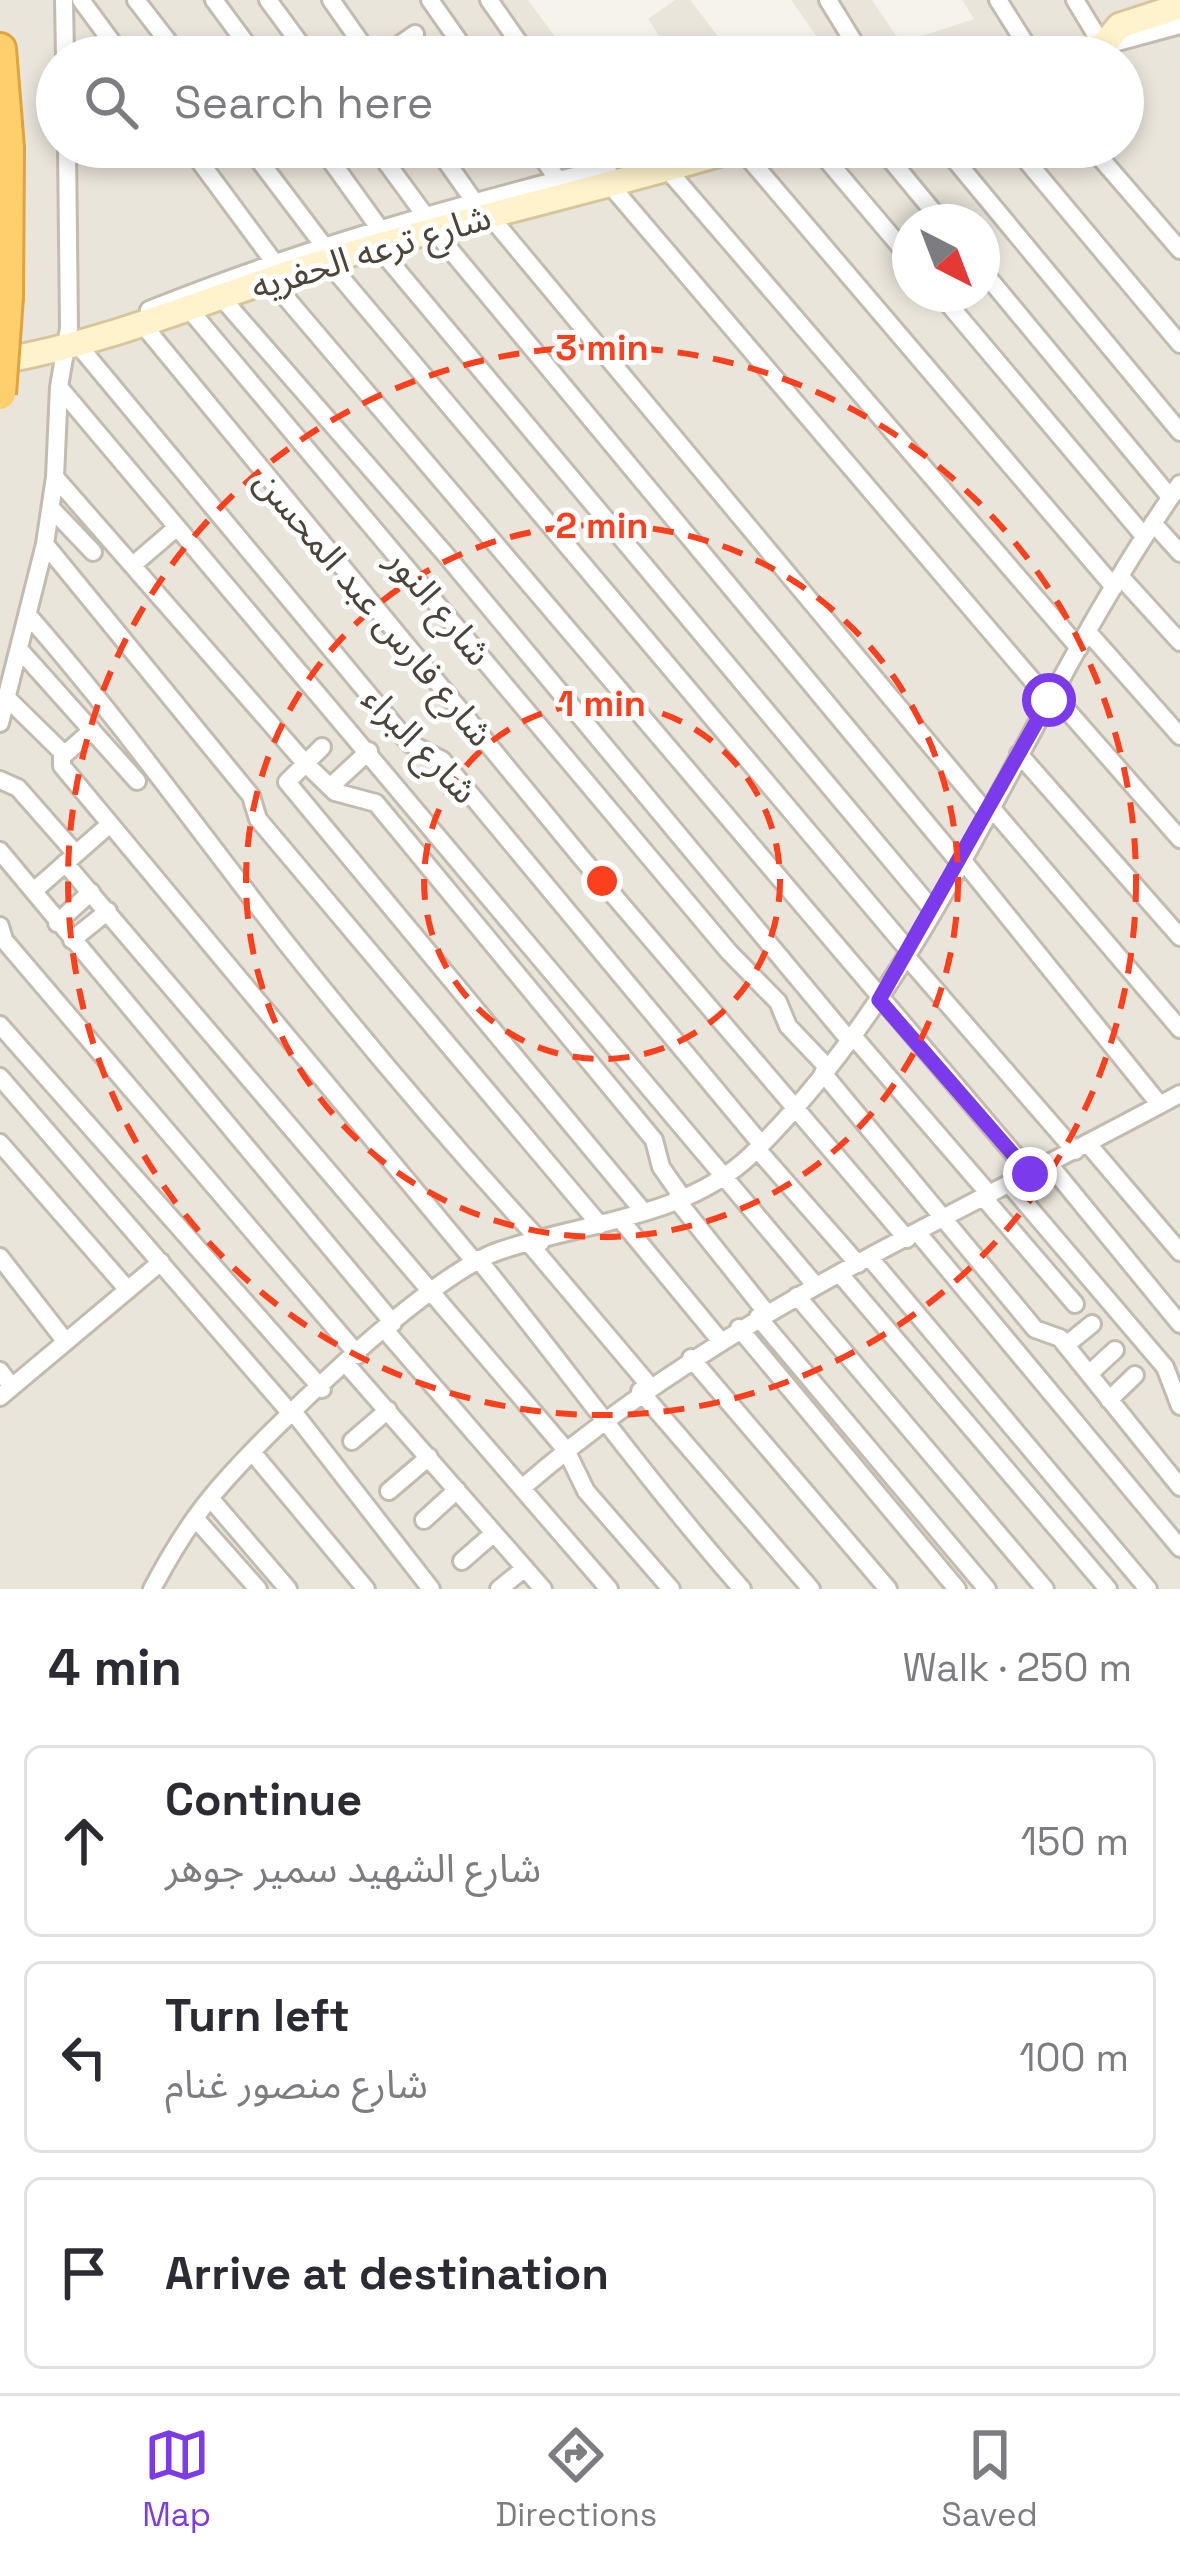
<!DOCTYPE html>
<meta charset="utf-8">
<style>
:root{--surface:#fff;--page:#f7f7f7;--text:#2b2b33;--muted:#7c7c81;--line:#e1e1e2;--accent:#7c3aed}
body{margin:0;font-family:"Space Grotesk","Noto Sans Arabic",sans-serif;background:var(--page);color:var(--text)}
.compass{position:absolute;left:892px;top:204px;width:108px;height:108px;border-radius:50%;background:var(--surface);box-shadow:0 6px 18px #0003;rotate:138deg}
.stop{position:absolute;width:36px;height:36px;margin:-27px;border:9px solid #7c3aed;border-radius:50%;background:#fff}
.stop.end{background:#7c3aed;border-color:#fff;box-shadow:0 3px 12px #0008}
.list{margin:0;padding:0;list-style:none}
h2{display:flex;justify-content:space-between;align-items:center;height:156px;margin:0;padding:0 48px;font-size:51px}
h2 small{font-size:39px;font-weight:400;color:var(--muted)}
.list li{display:grid;grid-template-columns:78px 1fr auto;gap:36px;align-items:center;box-sizing:border-box;height:192px;margin:0 24px 24px;padding:0 24px;border:3px solid var(--line);border-radius:18px}
.list b{display:block;font-size:45px;white-space:nowrap}
.list p{margin:0;font-size:39px;white-space:nowrap;color:var(--muted)}
.list em{font-size:39px;font-style:normal;color:var(--muted)}
.icon{flex:none;width:66px;height:66px;fill:none;stroke:currentColor;stroke-width:2;stroke-linecap:round;stroke-linejoin:round}
.map{position:relative;flex:none;width:1180px;height:1589px;overflow:hidden}
.search{position:absolute;background:var(--surface);box-shadow:0 6px 18px #0003;left:36px;right:36px;top:36px;height:132px;display:flex;align-items:center;gap:30px;box-sizing:border-box;padding:0 42px;border-radius:66px;color:var(--muted);font-size:45px}
.sheet{height:804px;background:var(--surface)}
nav{display:flex;justify-content:space-around;align-items:center;box-sizing:border-box;height:168px;border-top:3px solid var(--line);background:var(--surface);font-size:33px;color:var(--muted)}
nav a{display:grid;justify-items:center;gap:6px}
nav .on{color:var(--accent)}
.map>svg:first-child{display:block}
.residential{fill:#eae5da;fill-rule:evenodd}
.lines{fill:none;stroke-linecap:round;stroke-linejoin:round}
.street-casing{stroke:#c2bbae;stroke-width:22}
.secondary-casing{stroke:#d6c79b;stroke-width:30}
.highway-casing{stroke:#e0a43c;stroke-width:36}
.street{stroke:#fff;stroke-width:16}
.secondary{stroke:#fff3cd;stroke-width:24}
.highway{stroke:#ffcf6e;stroke-width:30}
.highway-bridge-casing{stroke:#e0a43c;stroke-width:36;stroke-linecap:butt}
.highway-bridge{stroke:#ffcf6e;stroke-width:30}
.route{stroke:#7c3aed;stroke-width:15}
.ring{fill:none;stroke:#fc3f1d;stroke-width:6;stroke-dasharray:21 15}
.labels{text-anchor:middle;dominant-baseline:central;stroke-width:10;stroke-linejoin:round;paint-order:stroke}
.street-label{font-size:36px;fill:#4b4439;stroke:#fff}
.centre{fill:#fc3f1d;stroke:#fff;stroke-width:6}
.ring-label{font-size:36px;text-anchor:middle;font-weight:bold;fill:#fc3f1d;stroke:#fff;stroke-width:10;stroke-linejoin:round;paint-order:stroke}
</style>
<div class="map">
<svg width="1180" height="1589" viewBox="0 0 1180 1589">
<rect width="100%" height="100%" fill="#f6f3ec"/>
<path class="residential" d="M0 0H528L570 57H57V147L637 149 1123 147V57H831L791 0H872L901 43 974 19 962 0H1180V1589H0ZM910 222H982V294H910Z
M675 0H690L734 57H673L648 19Z"/>
<g class="lines">
<g class="street-casing">
<path id="street" d="M64 0 65 57
M81 0 123 57
M136 0 180 57
M214 0 256 57
M268 0 310 57
M331 0 371 57
M430 0 470 57
M489 0 529 57
M828 0 863 57
M998 0 1034 57
M1075 0 1103 46 1180 25
M382 57 415 34
M189 147 274 262
M249 147 324 246
M321 147 380 229
M375 147 424 214
M436 147 474 201
M535 147 558 180
M591 147 611 176
M816 147 910 258
M880 147 942 222
M944 147 1180 432
M1015 147 1180 344
M1091 147 1180 250
M740 148 1114 587
M667 169 1079 648
M611 186 1049 700
M489 215 986 812
M433 229 958 861
M377 246 932 909
M327 261 909 951
M982 270 1170 497
M271 280 1031 1174
M940 294 1144 536
M221 297 445 554 850 1041
M189 309 729 952 778 1002 788 1026 828 1068
M149 310C298 250 450 207 606 168
M144 326 580 856 907 1239
M79 346 409 743 442 760 761 1144
M59 387 816 1286
M55 477 305 763 335 792 376 803 654 1140 661 1167 682 1197
M51 508 93 552
M1153 523 1180 553
M45 544 251 796 258 819 600 1225
M133 565 176 528
M1120 576 1180 642
M28 615C120 720 201 834 287 944 368 1046 453 1146 541 1242
M1088 632 1180 736
M19 649 137 781
M1053 694 1180 839
M7 698 62 752V766L474 1261
M0 723 45 544 55 477 59 387 69 328 67 147
M322 747 287 782 643 1211
M1019 754 1180 937
M64 755 92 730
M0 780 18 788 76 854
M330 787 369 751
M989 805 1180 1029
M0 851 393 1323
M960 857 1160 1105
M65 863 566 1450 586 1491 671 1589
M36 889 110 824
M57 923 91 892
M0 926 4 940 358 1355
M72 940 108 911
M906 956 1075 1151
M0 1025 322 1389
M853 1036 990 1195
M823 1073 1035 1329 1060 1338 1180 1487
M0 1077 293 1416
M0 1143 128 1290
M1088 1144 1180 1252
M757 1149 858 1264
M1049 1164 1180 1324
M1010 1185 1165 1367 1180 1406
M984 1198 1075 1304
M676 1199 766 1312
M620 1219 719 1339
M918 1233 1180 1548
M529 1243 649 1385
M0 1257 66 1342
M870 1258 1148 1589
M478 1259C567 1369 649 1483 742 1589
M840 1274 1108 1589
M797 1296 1045 1589
M758 1317 987 1589
M739 1328 957 1589
M385 1330 609 1589
M1066 1345 1092 1324
M691 1358 888 1589
M347 1365 543 1589
M0 1371 12 1387
M1089 1374 1115 1350
M640 1391 811 1589
M0 1397 161 1262
M1109 1400 1135 1375
M295 1414 431 1589
M352 1441 388 1410
M253 1453 366 1589
M522 1488C720 1316 952 1218 1180 1094
M389 1491 429 1457
M210 1498 288 1589
M195 1518 258 1589
M424 1520 457 1490
M462 1561 494 1533
M152 1589C169 1557 188 1525 211 1497 262 1435 427 1276 499 1251 582 1222 684 1219 751 1155 940 971 1028 697 1180 484
M499 1589 525 1568"/>
</g>
<g class="secondary-casing">
<path id="secondary" d="M1061 57 1103 46 1119 26 1180 6
M0 361C115 341 219 294 330 260 467 218 606 188 743 147"/>
</g>
<g class="highway-casing">
<path id="highway" d="M0 49 8 148 7 297"/>
</g>
<use href="#street" class="street"/>
<use href="#secondary" class="secondary"/>
<use href="#highway" class="highway"/>
<g class="highway-bridge-casing">
<path id="highway-bridge" d="M0 394 7 297"/>
</g>
<use href="#highway-bridge" class="highway-bridge"/>
</g>
<g class="lines">
<path class="route" d="M1030 1174 879 1000 1049 700"/>
</g>
<g class="ring">
<circle cx="602" cy="881" r="178"/>
<circle cx="602" cy="881" r="356"/>
<circle cx="602" cy="881" r="534"/>
</g>
<g class="labels">
<g class="street-label">
<text transform="translate(371 252) rotate(-17)">شارع ترعه الحفريه</text>
<text transform="translate(439 607) rotate(50)">شارع النور</text>
<text transform="translate(374 608) rotate(50)">شارع فارس عبد المحسن</text>
<text transform="translate(420 745) rotate(46)">شارع البراء</text>
</g>
</g>
<circle cx="602" cy="881" r="18" class="centre"/>
<g class="ring-label">
<text x="602" y="360">3 min</text>
<text x="602" y="538">2 min</text>
<text x="602" y="716">1 min</text>
</g>
</svg>
<svg class="compass" viewBox="-18 -18 36 36"><path d="M0-13l5 13h-10z" fill="#e53935"/><path d="M0 13l5-13h-10z" fill="#7c7c81"/></svg>
<div class="stop" style="left:1049px;top:700px"></div>
<div class="stop end" style="left:1030px;top:1174px"></div>
<div class="search"><svg class="icon" aria-label="search" viewBox="0 0 24 24"><circle cx="10" cy="10" r="6"/><path d="M15 15l6 6"/></svg>Search here</div>
</div>
<section class="sheet">
<h2>4 min<small>Walk · 250 m</small></h2>
<ul class="list">
<li><svg class="icon" aria-label="ahead" viewBox="0 0 24 24"><path d="M12 20V5M6 11l6-6 6 6"/></svg><div><b>Continue</b><p>شارع الشهيد سمير جوهر</p></div><em>150 m</em></li>
<li><svg class="icon" aria-label="left" viewBox="0 0 24 24"><path d="M17 20v-9H6M10 6l-5 5 5 5"/></svg><div><b>Turn left</b><p>شارع منصور غنام</p></div><em>100 m</em></li>
<li><svg class="icon" aria-label="arrive" viewBox="0 0 24 24"><path d="M6 21V4h12l-3 4 3 4H6"/></svg><div><b>Arrive at destination</b></div></li>
</ul>
</section>
<nav>
<a class="on"><svg class="icon" aria-label="map" viewBox="0 0 24 24"><path d="M3 6l6-2 6 2 6-2v14l-6 2-6-2-6 2zM9 4v14M15 6v14"/></svg>Map</a>
<a><svg class="icon" aria-label="directions" viewBox="0 0 24 24"><path d="M12 3l9 9-9 9-9-9zM9 14v-3h6M13 9l2 2-2 2"/></svg>Directions</a>
<a><svg class="icon" aria-label="saved" viewBox="0 0 24 24"><path d="M7 4h10v16l-5-4-5 4z"/></svg>Saved</a>
</nav>
